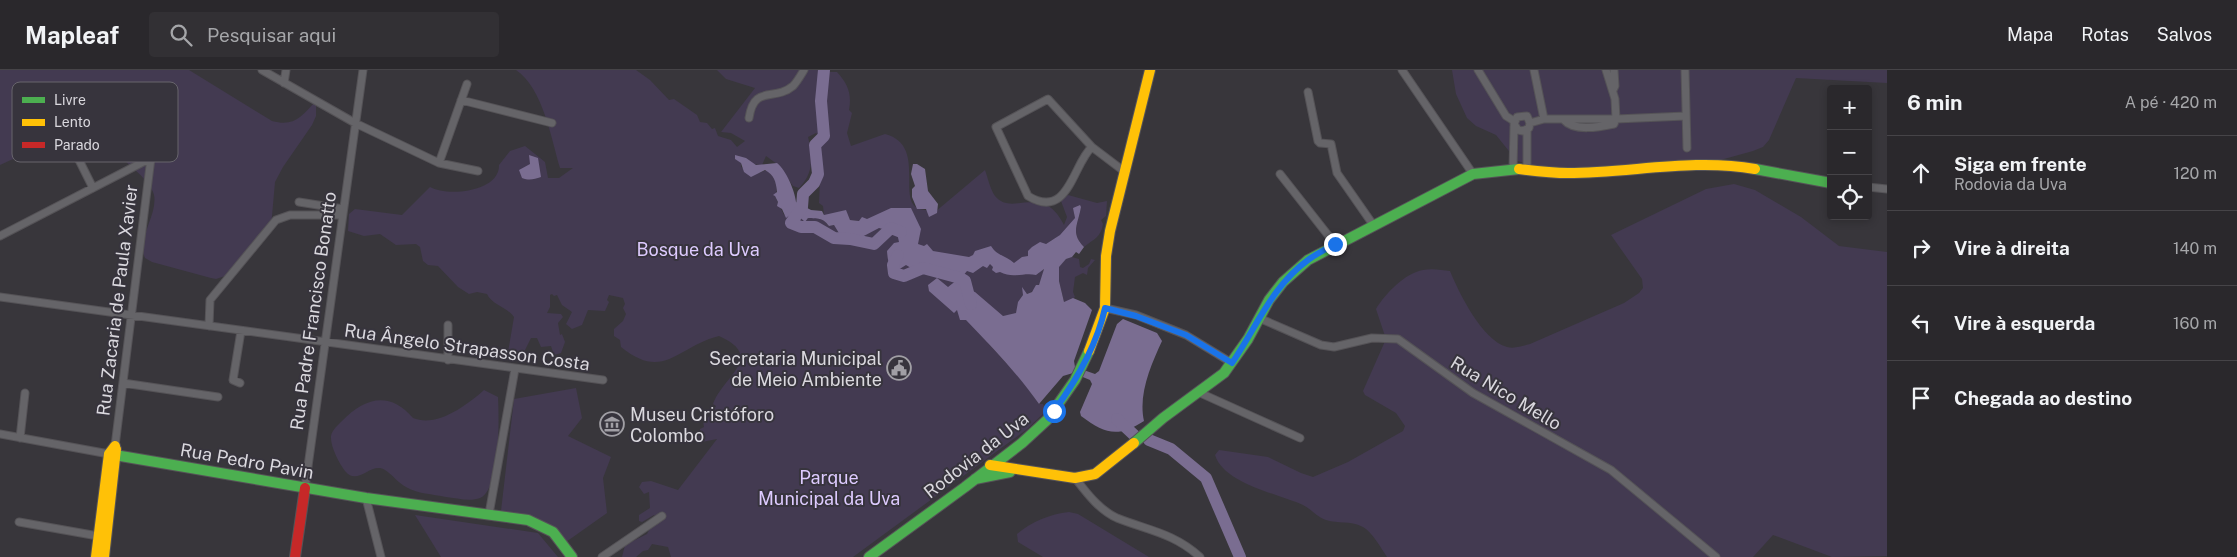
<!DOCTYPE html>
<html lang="pt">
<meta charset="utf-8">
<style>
:root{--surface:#2a282c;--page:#323034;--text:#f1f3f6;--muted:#a5a6a9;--line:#464448}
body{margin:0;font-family:"Public Sans",sans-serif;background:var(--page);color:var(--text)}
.controls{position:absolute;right:15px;top:15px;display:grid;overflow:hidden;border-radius:5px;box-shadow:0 2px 8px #0003}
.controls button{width:45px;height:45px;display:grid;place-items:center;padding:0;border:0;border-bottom:1px solid var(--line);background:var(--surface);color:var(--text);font:25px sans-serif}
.stop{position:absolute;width:15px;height:15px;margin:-11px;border:4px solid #1a73e8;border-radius:50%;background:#fff}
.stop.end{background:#1a73e8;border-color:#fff;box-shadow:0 1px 5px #0008}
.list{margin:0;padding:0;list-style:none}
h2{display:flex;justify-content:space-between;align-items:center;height:65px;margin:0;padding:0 20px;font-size:21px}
h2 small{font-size:16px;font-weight:400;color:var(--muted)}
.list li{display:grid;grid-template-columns:32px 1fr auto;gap:15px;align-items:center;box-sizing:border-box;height:75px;padding:0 20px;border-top:1px solid var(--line)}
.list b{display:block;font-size:19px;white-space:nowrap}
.list p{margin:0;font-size:16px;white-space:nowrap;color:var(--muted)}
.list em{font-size:16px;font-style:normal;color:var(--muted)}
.icon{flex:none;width:28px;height:28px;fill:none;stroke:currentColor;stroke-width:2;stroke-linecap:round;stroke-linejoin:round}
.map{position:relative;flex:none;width:1887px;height:487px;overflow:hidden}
header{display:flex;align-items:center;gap:30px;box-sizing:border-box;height:70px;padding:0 25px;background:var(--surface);border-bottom:1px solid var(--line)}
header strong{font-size:24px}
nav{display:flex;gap:28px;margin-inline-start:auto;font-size:18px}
.search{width:350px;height:45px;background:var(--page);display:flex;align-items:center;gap:12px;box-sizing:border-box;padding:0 18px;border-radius:5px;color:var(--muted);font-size:19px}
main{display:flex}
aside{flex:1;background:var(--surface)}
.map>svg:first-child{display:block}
.green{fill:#433a51;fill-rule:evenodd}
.water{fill:#7a6d91}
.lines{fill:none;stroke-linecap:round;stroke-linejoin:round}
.river{stroke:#7a6d91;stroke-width:12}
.street-casing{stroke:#555357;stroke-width:9}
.fast-casing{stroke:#555357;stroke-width:12}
.slow-casing{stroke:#555357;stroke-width:12}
.jam-casing{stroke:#555357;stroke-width:12}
.street{stroke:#656468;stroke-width:7}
.fast{stroke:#4caf50;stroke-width:10}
.slow{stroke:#ffc107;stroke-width:10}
.jam{stroke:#c62828;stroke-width:10}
.route{stroke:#1a73e8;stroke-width:6}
.labels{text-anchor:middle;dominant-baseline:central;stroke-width:4;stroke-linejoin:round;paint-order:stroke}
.park-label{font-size:18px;fill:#ddcafe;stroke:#37343d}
.street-label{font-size:18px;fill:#dad8de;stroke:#37343d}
.poi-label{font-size:18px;fill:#dad8de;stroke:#37343d;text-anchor:end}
.key{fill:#37343d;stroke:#68656d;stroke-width:1}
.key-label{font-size:14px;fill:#dad8de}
</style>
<header>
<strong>Mapleaf</strong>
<div class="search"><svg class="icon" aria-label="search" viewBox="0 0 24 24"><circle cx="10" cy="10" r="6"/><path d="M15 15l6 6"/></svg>Pesquisar aqui</div>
<nav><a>Mapa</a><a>Rotas</a><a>Salvos</a></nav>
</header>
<main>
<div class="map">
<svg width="1887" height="487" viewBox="0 0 1887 487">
<rect width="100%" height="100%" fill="#38363b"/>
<path class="green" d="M0 0H189L272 51C294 57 301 47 316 31V46L312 55 283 97 275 112 271 157 228 205 216 209 211 208 152 192 145 188C136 169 158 145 154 125 152 109 105 74 90 66 84 62 79 62 72 62L0 95Z
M516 0H636L650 10 669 30 674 29 697 45 700 52 707 53 712 59 715 58 718 66 731 70 737 77 745 71 731 63 721 62 755 18 726 9 717 0H830L829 2H837C848 14 852 24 849 40L852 43 847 63 851 76 885 64C928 75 895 132 920 139 925 140 930 141 935 142L985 100C988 108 990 119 995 126 1013 148 1042 111 1064 155L1067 147 1061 131 1068 125 1097 133 1107 131 1106 146 1101 150 1103 154C1101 167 1094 169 1084 177 1070 163 1078 155 1081 137L1079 135 1074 143 1075 148 1067 161 1046 174 1038 204 1040 200 1044 199C1043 210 1038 220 1027 224L1023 219V225L1016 244 1003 246 987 272 1022 310 1039 334H1043L1046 341 1026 360 853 487H671L668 477 652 474 648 480 643 481 636 487H622L625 475 647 464 656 447 654 445 642 452 639 451V445L650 438 649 422 644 424 639 417 642 412 651 411 678 420 717 369 702 372 695 366 700 364V359L704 357 703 351H706L716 336 713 334C723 306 766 287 719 266 678 276 664 312 621 277L620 270 614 266V259L623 251 626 244 623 238 625 234 623 228 609 225 607 230 609 232 605 241 588 240 582 255 572 259 566 254 572 242 562 235 557 225 554 226 552 224 550 225V237L547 243 561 244 563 247 558 253 560 265 562 264 565 272 561 283 554 285 551 276 541 277 537 268H531L521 288 512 292 507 288 514 247C507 237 492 235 487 224L477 222 469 224 458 217 438 196 428 195 423 191 420 177 416 174 396 175 380 164 364 166 348 161 349 144 355 139 402 145 430 117C447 127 500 122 499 95L510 81 525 76 545 92 548 108H559L573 98H560C551 68 543 18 516 0ZM816 63 820 67 816 77 819 80C815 87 821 97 818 106L820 110 819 133 823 136 824 145 848 146 850 150 859 151 867 149 864 167 860 168 858 166 854 167 853 169C843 166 840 162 834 155L829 156C823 148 819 147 808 148L805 151 797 143 784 145 775 126C778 119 778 105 768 101 764 100 761 103 756 103L741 97V93L762 95 766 86 777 94 793 116 799 118C814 103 813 86 808 67Z
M1452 0H1887V13L1796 8 1769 70 1763 77 1753 81 1695 97 1672 100 1544 98 1517 91 1496 65 1476 56 1467 48 1456 24Z
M1734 114 1755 120 1801 147 1839 176 1887 182V486L1832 487 1773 465 1753 487H1387C1381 478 1372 462 1363 457 1349 450 1339 454 1326 450 1317 447 1311 439 1303 435 1279 424 1224 414 1215 385L1219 380 1268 387 1301 403 1313 407 1348 392 1403 361 1405 356 1396 343 1365 325 1363 321 1386 269 1376 239C1385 224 1405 203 1423 200 1432 198 1442 200 1450 201 1459 223 1482 270 1507 277 1515 279 1522 276 1530 274L1624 233 1639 223 1643 218 1642 209 1611 165 1706 119Z
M1072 187 1079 189 1080 197 1083 198 1089 194 1091 189 1095 190 1088 198 1087 205 1083 203 1075 207 1073 222 1075 227 1070 231 1064 232 1059 211V196L1066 189Z
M576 318 582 348 568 366 611 387 603 408 607 443 566 472C551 449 526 447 501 441L514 329Z
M484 320 498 327C499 347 501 419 480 428 470 432 456 428 446 427 433 424 417 424 406 417 398 413 393 405 385 400 371 391 358 417 345 401 339 393 330 376 331 366 332 360 338 355 342 351 365 327 390 321 413 348 437 358 467 335 484 320Z
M1069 442 1078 444 1149 487H1043L1018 472 1017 464C1031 452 1050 444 1069 442Z
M415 445 538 463 558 487H441Z"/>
<path class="water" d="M529 85 538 88 541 107C534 109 530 111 522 108L519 100 530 94Z
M735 85 746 88 756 95 777 93C786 100 795 121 796 132L811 140 822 141 824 145 846 140 850 150 859 151 862 147 867 149 891 138H911L921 159 918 174 924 176 927 174 933 181 969 187 973 185 975 181 991 176C997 186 1007 186 1014 193L1022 187 1028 186V181L1032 177 1040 172 1046 174 1060 165 1075 148 1073 138 1080 135 1081 137C1078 155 1070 163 1084 177L1079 184 1076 182 1072 187 1066 189 1059 197V211L1064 232 1073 228 1085 233 1092 240 1074 291 1075 297 1095 304 1099 301 1117 254 1123 249 1157 263 1162 271C1151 295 1138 324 1144 351 1118 368 1105 364 1081 346L1080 342 1092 314 1090 310 1073 303 1063 306 1039 334C1018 304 992 277 966 250H960L957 240 954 243 929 221 928 215 937 208 948 217 957 210H962L963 218 975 222 1003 246 1016 243 1018 232 1023 225 1022 217 1027 224 1032 222 1036 215H1039L1044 199 1036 205C1024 202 1013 209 1000 202L996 203 992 200 993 197 990 194 987 198 983 196 973 203 967 201 962 207 928 195 912 203 911 198 906 195 898 200C889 195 888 194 887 181L894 173 899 172 897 163 879 158 860 168 854 166 850 170 845 166 842 168 834 155 829 156C822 147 818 149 808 148L805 152 794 142 786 148 782 139 777 136 778 132 775 126 773 125 777 122C776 111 774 105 765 100L751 107 744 102 741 93 735 89Z
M913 94H917L925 99 928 121 938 134 937 143 929 147 926 139H917L912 127V119L915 116 911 104Z"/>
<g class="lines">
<path class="river" d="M824 0 821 31 824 66 815 75 818 104 814 113 803 124 802 137 791 153 801 157H815L834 168 850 169 874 174 891 158 901 162
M898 185 893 195 894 203 904 206 923 198 960 208 965 211 971 234
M1117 349 1134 365
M1149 370 1171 379 1206 408 1240 487"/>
<g class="street-casing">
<path id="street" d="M262 0 355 53 439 93 478 101
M1402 0 1473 104
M1478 0 1506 46 1514 51
M1534 0 1544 49
M1606 0 1615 29 1616 49
M1685 0 1687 78
M284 13 286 0
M1613 20 1615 16 1614 0
M1308 22 1318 71 1320 73 1331 74 1337 103 1374 156
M461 30 552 53
M749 48C754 14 774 32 793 16 797 12 801 5 804 0
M1564 50C1574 62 1600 57 1614 54L1616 49
M1530 53 1527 46 1517 47 1514 54 1518 60 1523 61 1529 58 1530 53 1544 49H1616L1686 46
M63 58 93 118
M1092 77 1048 29 996 57 1028 126C1069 151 1073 93 1092 77L1125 102
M439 93 467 14
M1513 99 1514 56
M1527 100V60
M1280 104 1335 174
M1868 117 1887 119
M299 132 343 139
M0 166 151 88
M0 227 603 310
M1105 238 1136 245 1186 265 1232 293
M1259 248 1321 275 1334 277 1372 268 1398 269 1473 323 1611 400 1716 487
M448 255V290
M209 256 210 230 276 150 290 145H342
M123 313 218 327
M240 313 233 310 241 261
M1198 322 1300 368
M0 364 109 384
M20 368 25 323
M115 376 151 88
M1075 408C1086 422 1099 440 1117 448 1147 460 1174 463 1200 487
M305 418 363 0
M366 428 381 487
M489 444 515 299
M19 452 98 466
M602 487 662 446"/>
</g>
<g class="fast-casing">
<path id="fast" d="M1755 99 1831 113
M1134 373 1163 348 1224 303 1248 269 1269 230 1283 212 1308 190 1473 104 1519 99
M109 384 366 428 528 450 553 462 572 487
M975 409 1010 402
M869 487 965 417 1022 373 1047 350 1075 310 1089 281"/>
</g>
<g class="slow-casing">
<path id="slow" d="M1519 99C1535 101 1552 103 1568 103 1631 103 1693 88 1755 99
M1089 281 1105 238 1106 186 1110 161 1150 0
M990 395 1075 408 1095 404 1134 373
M96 487 109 384 115 376
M104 487 116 379"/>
</g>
<g class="jam-casing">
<path id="jam" d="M295 487 305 418"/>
</g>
<use href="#street" class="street"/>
<use href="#fast" class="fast"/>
<use href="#slow" class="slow"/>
<use href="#jam" class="jam"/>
</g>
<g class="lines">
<path class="route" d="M1054 341C1076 311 1097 275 1105 238L1136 246 1186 265 1232 293C1256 258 1272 216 1308 190 1316 184 1326 179 1335 174"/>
</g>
<defs>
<g id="civic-ring" transform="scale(1.25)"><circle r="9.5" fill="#37343d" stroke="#a19fa5" stroke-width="1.5"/><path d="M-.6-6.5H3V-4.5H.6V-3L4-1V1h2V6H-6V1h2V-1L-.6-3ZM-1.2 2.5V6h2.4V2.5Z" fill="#a19fa5"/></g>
<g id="museum-ring" transform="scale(1.25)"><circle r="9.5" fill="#37343d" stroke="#a19fa5" stroke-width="1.5"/><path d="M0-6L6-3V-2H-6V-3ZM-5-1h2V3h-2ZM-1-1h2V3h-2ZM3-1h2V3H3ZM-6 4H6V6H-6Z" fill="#a19fa5"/></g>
</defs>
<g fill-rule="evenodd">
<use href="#civic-ring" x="899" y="298"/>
<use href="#museum-ring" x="612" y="354"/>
</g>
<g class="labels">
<g class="park-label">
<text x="698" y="179">Bosque da Uva</text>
<text x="829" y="407">Parque<tspan x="829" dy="21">Municipal da Uva</tspan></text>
</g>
<g class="street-label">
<text transform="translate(117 230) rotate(-83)">Rua Zacaria de Paula Xavier</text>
<text transform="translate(313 241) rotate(-82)">Rua Padre Francisco Bonatto</text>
<text transform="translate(467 277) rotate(8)">Rua Ângelo Strapasson Costa</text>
<text transform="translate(1506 323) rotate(31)">Rua Nico Mello</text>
<text transform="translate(976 385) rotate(-38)">Rodovia da Uva</text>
<text transform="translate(247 391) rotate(10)">Rua Pedro Pavin</text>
</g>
<g class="poi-label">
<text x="882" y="288">Secretaria Municipal<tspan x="882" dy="21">de Meio Ambiente</tspan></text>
<text x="630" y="344" text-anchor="start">Museu Cristóforo<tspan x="630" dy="21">Colombo</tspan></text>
</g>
</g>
<rect x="12" y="12" width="166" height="80" rx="8" class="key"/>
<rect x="22" y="27" width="23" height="6" fill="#4caf50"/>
<rect x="22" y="49" width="23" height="7" fill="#ffc107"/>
<rect x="22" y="72" width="23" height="6" fill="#c62828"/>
<g class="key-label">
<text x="54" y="35">Livre</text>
<text x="54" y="57">Lento</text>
<text x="54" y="80">Parado</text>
</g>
</svg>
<div class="controls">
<button>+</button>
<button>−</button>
<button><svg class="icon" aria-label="locate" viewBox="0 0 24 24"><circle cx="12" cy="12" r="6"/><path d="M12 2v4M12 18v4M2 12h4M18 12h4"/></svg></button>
</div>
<div class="stop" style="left:1054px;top:341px"></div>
<div class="stop end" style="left:1335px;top:174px"></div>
</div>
<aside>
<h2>6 min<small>A pé · 420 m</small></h2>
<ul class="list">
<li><svg class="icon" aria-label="ahead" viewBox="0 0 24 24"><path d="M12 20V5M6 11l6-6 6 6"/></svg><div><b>Siga em frente</b><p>Rodovia da Uva</p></div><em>120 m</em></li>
<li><svg class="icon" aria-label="right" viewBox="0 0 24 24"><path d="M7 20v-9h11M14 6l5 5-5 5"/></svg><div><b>Vire à direita</b></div><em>140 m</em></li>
<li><svg class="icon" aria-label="left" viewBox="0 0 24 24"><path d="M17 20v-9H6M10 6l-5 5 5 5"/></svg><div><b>Vire à esquerda</b></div><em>160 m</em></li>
<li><svg class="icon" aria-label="arrive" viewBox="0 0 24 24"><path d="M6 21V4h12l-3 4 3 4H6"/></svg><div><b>Chegada ao destino</b></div></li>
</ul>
</aside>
</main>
